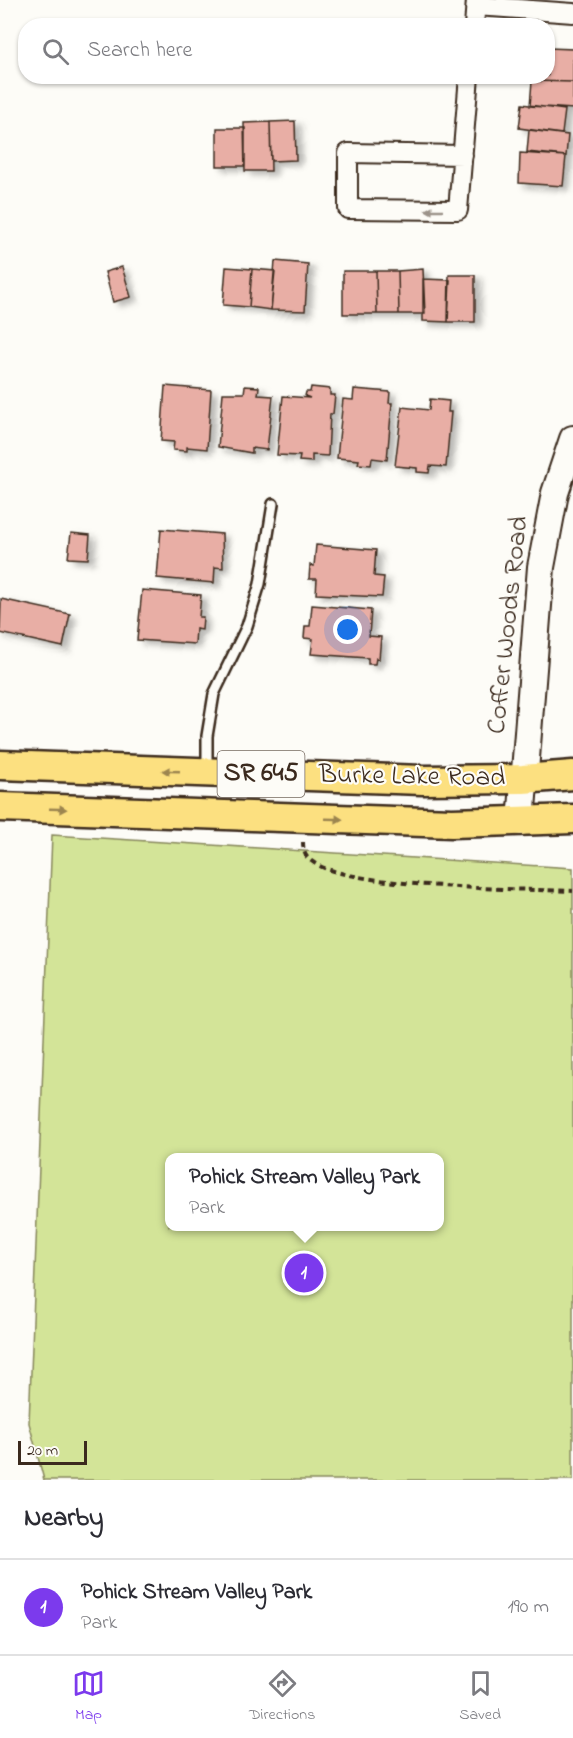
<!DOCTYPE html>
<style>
:root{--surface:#fff;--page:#f7f7f7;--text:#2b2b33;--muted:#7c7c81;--line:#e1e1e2;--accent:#7c3aed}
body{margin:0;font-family:"Indie Flower",sans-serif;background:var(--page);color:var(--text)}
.scale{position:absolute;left:18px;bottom:15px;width:69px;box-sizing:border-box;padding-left:6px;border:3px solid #3b2a1e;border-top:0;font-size:16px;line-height:21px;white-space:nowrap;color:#3b2a1e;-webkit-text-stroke:4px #fdfcf7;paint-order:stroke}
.you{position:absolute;left:348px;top:630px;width:21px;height:21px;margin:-15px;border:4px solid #fff;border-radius:50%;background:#1a73e8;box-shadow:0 0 0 9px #1a73e833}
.badge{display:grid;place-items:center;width:39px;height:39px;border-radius:50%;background:var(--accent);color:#fff;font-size:20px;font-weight:700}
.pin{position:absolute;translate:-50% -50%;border:3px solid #fff;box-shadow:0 2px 6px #0006}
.popup{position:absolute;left:165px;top:1153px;width:279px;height:78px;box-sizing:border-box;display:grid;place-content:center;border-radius:12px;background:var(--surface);filter:drop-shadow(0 2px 4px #0005);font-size:20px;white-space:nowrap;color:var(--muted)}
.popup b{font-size:22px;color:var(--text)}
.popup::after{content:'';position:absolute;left:50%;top:100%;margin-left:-12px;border:12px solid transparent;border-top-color:var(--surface)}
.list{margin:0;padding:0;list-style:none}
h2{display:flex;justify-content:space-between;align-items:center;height:78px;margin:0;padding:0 24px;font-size:26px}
h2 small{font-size:20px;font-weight:400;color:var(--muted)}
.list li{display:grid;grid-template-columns:39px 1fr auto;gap:18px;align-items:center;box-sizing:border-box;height:96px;padding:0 24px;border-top:2px solid var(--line)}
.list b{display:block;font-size:22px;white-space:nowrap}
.list p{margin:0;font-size:20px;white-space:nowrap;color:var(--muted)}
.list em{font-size:20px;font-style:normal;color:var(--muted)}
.icon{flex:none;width:33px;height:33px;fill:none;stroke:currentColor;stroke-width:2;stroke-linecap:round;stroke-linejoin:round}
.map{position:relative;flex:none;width:573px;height:1480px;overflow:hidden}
.search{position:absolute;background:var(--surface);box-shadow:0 2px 4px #0004;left:18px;right:18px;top:18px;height:66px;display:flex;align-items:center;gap:15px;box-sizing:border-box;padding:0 21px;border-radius:24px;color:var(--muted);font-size:22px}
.sheet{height:174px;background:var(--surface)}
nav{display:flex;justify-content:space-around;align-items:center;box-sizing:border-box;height:84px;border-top:2px solid var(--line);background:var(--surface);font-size:16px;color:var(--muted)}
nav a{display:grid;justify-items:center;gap:3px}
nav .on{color:var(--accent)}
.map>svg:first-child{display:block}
.green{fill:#d3e498;stroke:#87875b;stroke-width:1.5;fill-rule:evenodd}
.building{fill:#e8aea5;stroke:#3b2a1e;stroke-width:1.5;filter:url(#shadow)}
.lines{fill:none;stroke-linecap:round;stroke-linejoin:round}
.lane-casing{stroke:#3b2a1e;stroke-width:14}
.street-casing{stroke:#3b2a1e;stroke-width:22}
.secondary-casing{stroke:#3b2a1e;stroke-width:30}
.primary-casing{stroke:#3b2a1e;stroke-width:33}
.path{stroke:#3b2a1e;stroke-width:4;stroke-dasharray:6 4.5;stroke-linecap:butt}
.lane{stroke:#fdfcf7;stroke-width:9}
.street{stroke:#fdfcf7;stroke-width:18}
.secondary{stroke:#fdfcf7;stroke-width:26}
.primary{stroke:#fce080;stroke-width:28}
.oneway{fill:#9c938a}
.oneway2{fill:#9c854f}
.labels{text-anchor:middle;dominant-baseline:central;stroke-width:4.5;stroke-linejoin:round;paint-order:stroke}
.shield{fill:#fdfcf7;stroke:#75695f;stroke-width:1.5}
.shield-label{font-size:26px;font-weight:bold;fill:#3b2a1e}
.street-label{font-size:27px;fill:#3b2a1e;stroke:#fdfcf7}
</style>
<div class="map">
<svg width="573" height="1480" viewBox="0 0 573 1480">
<defs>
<filter id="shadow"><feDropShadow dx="6" dy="4" stdDeviation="3" flood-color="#0004"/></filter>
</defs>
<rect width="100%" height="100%" fill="#fdfcf7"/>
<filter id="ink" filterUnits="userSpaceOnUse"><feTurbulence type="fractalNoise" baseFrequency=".0167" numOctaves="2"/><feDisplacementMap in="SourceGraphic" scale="12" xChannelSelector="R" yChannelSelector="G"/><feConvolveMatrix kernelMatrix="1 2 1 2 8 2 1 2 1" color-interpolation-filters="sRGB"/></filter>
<g filter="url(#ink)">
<path class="green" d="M52 835 573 868V1480H44L29 1423ZM169 1158H439V1226H169Z"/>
<path class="building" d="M548 48 573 49V82L532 81 533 76H548Z
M532 81 573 82V109L530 106Z
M522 104 565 110 562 134 519 128Z
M295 121 296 160 271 161 270 122Z
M270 122 271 171H245L244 123Z
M217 128H245V166H217Z
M529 130 568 135 566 156 527 152Z
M520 153 566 156 563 186 519 183Z
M275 261 308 264 305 311 271 310Z
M122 267 131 297 113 302 105 272Z
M226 267 252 269 249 307 223 305Z
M252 269 275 271 271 310 249 307Z
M423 269 425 314H399L398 271Z
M343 271H376L377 314H343Z
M376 271H398L399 314H377Z
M449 275H475V322H448Z
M423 279 450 280 448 322 423 321Z
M165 386 211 390 207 449 187 447V451L173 450 174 442 161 441Z
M245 386 259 387 258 395 273 396 267 450 252 448V453L218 447 223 393H244Z
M311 387 330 389V395H335L333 414H330L328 456 312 455V462L299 461 300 456 277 455 283 396 310 398 305 396 306 392H310Z
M354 389 390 392 389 403H392L387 460 372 458 371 465 358 464 359 460 337 458 343 399 353 400Z
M430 399 449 401 448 412H451L446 467 430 466 429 473 417 472V468L395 466 402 407 429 410Z
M161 529 222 534 223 568 215 567 214 583 157 578Z
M71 533 90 535 88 559 68 558Z
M316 545 376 550 374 576 384 577 382 597 316 594 317 579H309L310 565 314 566Z
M142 590 201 595 199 617H203L202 630 196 629 195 644 137 640Z
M1 599 70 614 63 647 0 633Z
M312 605 371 610 369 636 381 637 379 659 376 658 375 664H368V658L311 654 313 639 304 638 305 626H310Z"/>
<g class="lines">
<g class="lane-casing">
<path id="lane" d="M207 770V736L214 694 247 626 260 584 273 504"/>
</g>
<g class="street-casing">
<path id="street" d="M476 6 573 13
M474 26 476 0
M463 155 348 153V209L458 210 469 76"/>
</g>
<g class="secondary-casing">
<path id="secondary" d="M521 822 541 567 555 493 573 439"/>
</g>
<g class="primary-casing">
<path id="primary" d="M0 765 423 780 523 779 573 775
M0 807 452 823 573 819"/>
</g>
<path class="path" d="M303 842C303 848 304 855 309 859 339 889 524 889 573 891"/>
<use href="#lane" class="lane"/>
<use href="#street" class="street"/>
<use href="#secondary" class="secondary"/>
<use href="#primary" class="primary"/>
</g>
<defs><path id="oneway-solid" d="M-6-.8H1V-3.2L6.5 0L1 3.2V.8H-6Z" transform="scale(1.5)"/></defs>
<use class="oneway" href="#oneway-solid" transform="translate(434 210) rotate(-180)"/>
<g class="oneway2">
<use href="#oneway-solid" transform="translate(171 771) rotate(-178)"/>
<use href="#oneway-solid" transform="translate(58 809) rotate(2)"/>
<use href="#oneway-solid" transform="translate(334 819) rotate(2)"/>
</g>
</g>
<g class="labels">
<rect class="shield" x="217.5" y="751" width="87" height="46" rx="4.5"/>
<g class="shield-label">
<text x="261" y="774">SR 645</text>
</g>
<g class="street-label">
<text transform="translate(508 625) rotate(-84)">Coffer Woods Road</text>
<text transform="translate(412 777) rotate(1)">Burke Lake Road</text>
</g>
</g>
</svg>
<div class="scale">20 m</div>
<div class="you"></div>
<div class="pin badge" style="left:304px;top:1273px">1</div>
<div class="popup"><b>Pohick Stream Valley Park</b>Park</div>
<div class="search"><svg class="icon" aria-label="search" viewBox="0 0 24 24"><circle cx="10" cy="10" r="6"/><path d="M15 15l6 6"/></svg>Search here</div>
</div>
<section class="sheet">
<h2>Nearby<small></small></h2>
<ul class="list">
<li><span class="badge">1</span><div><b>Pohick Stream Valley Park</b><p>Park</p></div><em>190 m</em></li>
</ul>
</section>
<nav>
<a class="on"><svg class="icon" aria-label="map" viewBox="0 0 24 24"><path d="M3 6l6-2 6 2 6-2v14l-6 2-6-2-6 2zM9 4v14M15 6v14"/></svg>Map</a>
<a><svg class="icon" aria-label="directions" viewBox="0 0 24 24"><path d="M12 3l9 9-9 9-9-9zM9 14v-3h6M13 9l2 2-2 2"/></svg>Directions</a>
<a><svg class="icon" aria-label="saved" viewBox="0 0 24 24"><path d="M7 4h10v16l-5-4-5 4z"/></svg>Saved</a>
</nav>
